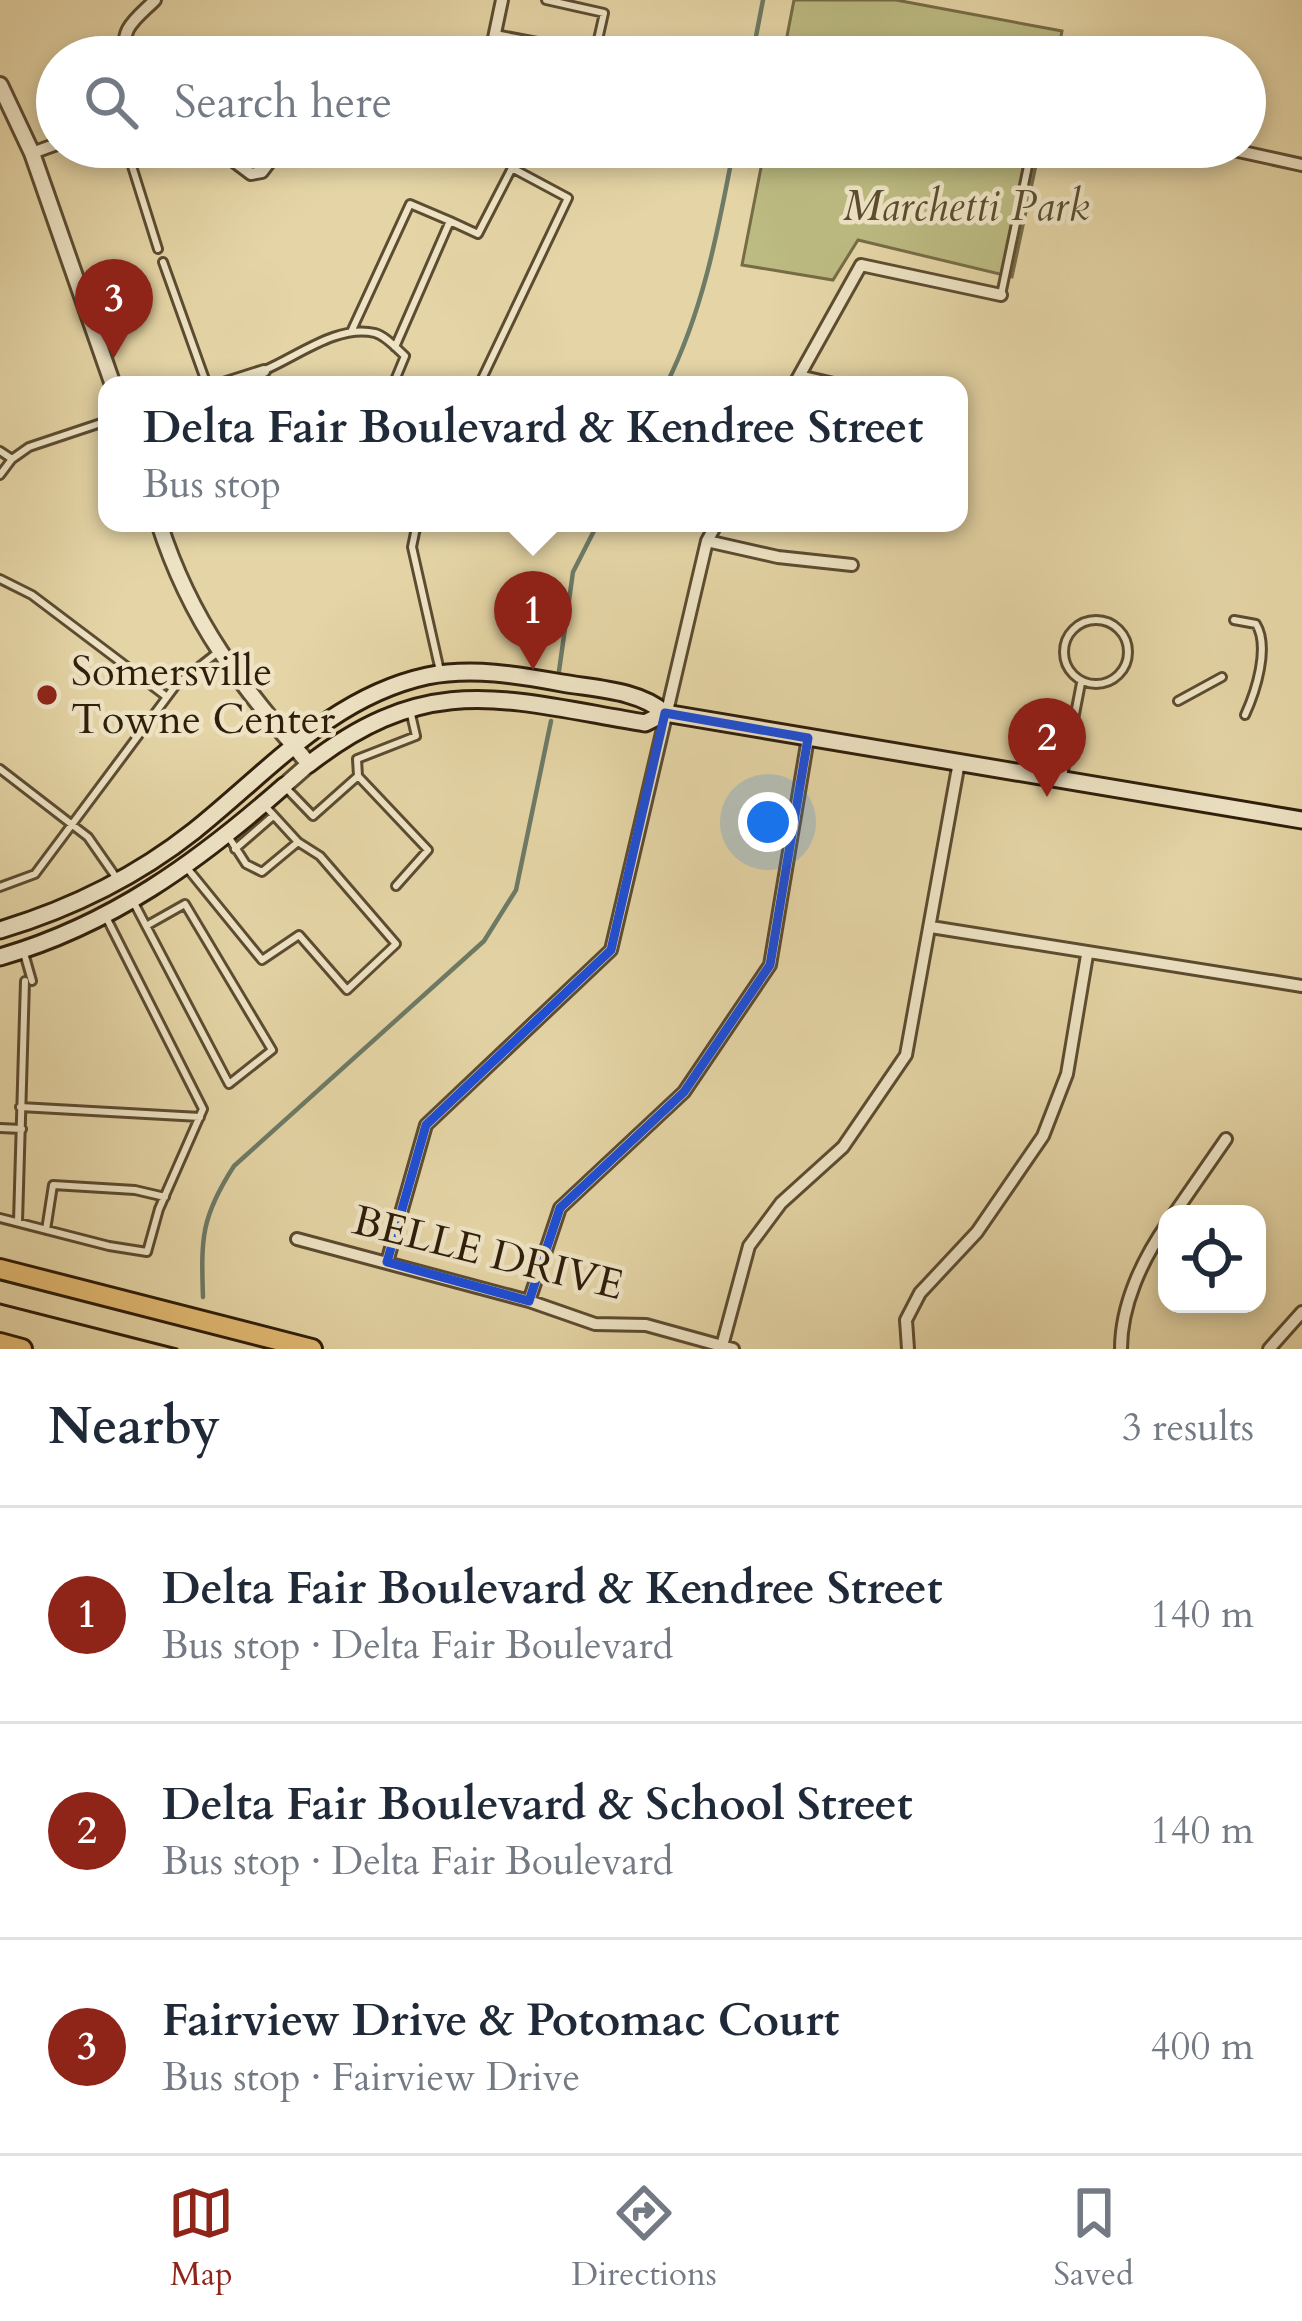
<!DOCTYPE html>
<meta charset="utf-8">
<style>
:root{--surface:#fff;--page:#f6f6f7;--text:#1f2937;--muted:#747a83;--line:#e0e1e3;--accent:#8f2418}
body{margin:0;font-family:Cardo,serif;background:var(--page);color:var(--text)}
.controls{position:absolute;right:36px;bottom:36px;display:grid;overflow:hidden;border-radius:24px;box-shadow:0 6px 18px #0003}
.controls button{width:108px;height:108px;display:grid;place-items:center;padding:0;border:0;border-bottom:3px solid var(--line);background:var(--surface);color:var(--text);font:60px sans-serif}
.you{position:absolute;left:768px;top:822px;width:42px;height:42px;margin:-30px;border:9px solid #fff;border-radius:50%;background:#1a73e8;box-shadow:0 0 0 18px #1a73e833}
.badge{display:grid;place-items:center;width:78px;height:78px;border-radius:50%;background:var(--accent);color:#fff;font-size:39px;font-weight:700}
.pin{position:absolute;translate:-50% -99px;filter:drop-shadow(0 3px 6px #0008)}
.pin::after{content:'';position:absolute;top:63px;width:42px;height:36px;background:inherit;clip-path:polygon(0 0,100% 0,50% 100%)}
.popup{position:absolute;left:98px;top:376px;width:870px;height:156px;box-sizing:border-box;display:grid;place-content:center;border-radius:24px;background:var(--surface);filter:drop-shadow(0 3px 9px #0005);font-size:39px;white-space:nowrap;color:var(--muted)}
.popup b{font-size:45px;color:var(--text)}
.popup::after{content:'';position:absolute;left:50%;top:100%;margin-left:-24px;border:24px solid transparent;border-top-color:var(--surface)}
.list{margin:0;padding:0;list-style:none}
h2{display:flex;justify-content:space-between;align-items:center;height:156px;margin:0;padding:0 48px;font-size:51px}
h2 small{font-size:39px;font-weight:400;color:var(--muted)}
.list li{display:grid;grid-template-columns:78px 1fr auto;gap:36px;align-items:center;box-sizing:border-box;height:216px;padding:0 48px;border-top:3px solid var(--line)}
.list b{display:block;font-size:45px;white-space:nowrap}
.list p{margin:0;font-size:39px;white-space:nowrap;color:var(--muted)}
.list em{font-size:39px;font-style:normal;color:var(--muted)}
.icon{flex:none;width:66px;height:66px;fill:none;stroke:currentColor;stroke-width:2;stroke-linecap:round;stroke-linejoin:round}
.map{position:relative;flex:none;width:1302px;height:1349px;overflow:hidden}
.search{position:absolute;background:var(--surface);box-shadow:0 6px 18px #0003;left:36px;right:36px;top:36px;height:132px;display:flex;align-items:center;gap:30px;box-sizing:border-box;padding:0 42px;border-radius:66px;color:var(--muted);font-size:45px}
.sheet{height:804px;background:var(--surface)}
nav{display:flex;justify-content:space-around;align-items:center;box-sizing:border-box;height:168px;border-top:3px solid var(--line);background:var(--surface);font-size:33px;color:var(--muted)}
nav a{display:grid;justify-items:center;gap:6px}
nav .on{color:var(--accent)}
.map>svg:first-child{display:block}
.green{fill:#bcbb82;stroke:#766c46;stroke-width:3}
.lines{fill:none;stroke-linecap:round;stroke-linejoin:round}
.stream{stroke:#6d7b67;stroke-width:4.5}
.service-casing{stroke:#5c4c31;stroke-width:12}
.minor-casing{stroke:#5c4c31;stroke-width:16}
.tertiary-casing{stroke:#5c4c31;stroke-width:20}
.secondary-casing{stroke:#2f1e0a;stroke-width:21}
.motorway-casing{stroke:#2f1e0a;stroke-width:24}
.service{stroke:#eee4c5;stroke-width:6}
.minor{stroke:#eee4c5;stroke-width:10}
.tertiary{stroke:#eee4c5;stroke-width:14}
.secondary{stroke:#eee4c5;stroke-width:15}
.motorway{stroke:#e2ba73;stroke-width:18}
.tram{stroke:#2f1e0a;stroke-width:3}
.marked{fill:none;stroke:#1d4ed8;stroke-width:9;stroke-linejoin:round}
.poi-dot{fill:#8f2418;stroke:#eee4c5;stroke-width:4.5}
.labels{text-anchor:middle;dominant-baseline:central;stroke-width:9;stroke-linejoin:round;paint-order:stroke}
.park-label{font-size:42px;font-style:italic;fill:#594d2e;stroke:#eee4c5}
.poi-label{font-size:42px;fill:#2f1e0a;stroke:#eee4c5;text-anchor:start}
.street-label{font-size:42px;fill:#2f1e0a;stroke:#eee4c5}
</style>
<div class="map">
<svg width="1302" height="1349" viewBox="0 0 1302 1349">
<rect width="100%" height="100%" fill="#e5d5a6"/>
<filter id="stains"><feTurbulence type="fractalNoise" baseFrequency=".00167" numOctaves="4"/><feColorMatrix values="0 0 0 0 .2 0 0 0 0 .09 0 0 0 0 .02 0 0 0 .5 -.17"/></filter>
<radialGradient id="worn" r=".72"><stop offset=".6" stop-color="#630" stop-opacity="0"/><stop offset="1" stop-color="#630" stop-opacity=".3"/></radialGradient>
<path class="green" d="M794 0H896L1062 31 1057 57H783Z
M765 147H1040L1012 277 858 240 833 280 742 265Z"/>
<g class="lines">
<path class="stream" d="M752 57 763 0
M666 385C704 309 718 230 734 147
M559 671 573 572 598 523
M203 1297C201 1238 201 1217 234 1166L484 941 516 890 551 721"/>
<g class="service-casing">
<path id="service" d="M495 34 595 53 604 13 546 0
M126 147 158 249
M450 221 478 234 512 168 568 198 479 385
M163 262 207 385
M1001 295 1032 147
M351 332 410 204 450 221 395 347
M265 370C298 356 338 324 375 333 386 336 397 349 405 356L393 385
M0 451 12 459 0 475
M12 459 29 447 107 421
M253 523H254
M417 523 412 547 440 671
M0 579 32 595 167 697
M1234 620 1256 624C1270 647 1256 691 1245 715
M1064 652a32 32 0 1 1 64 0a32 32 0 1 1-64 0Z
M1178 701 1222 677
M0 769 88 837 118 880
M1063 776 1081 683
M287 789 313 816 358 776
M228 836 246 864 262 872 298 842 266 807
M235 849 273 816
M187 868 262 960 299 935 347 990 396 944 320 856 298 842
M396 886 428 850 358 776 357 759 416 736 410 710
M0 887 35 874 176 685 218 652
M133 901 229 1084 272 1050 185 904 146 926
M24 953 32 981
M20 1107 200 1117
M0 1128 22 1129
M0 1218 109 1246 147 1252 159 1209 203 1109 107 919
M18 1222 25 981
M46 1230 53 1185 135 1190 165 1197"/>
</g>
<g class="minor-casing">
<path id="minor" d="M127 57C118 29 136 19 155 0
M353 57H364
M490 57 502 0
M215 147 251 174 262 172 281 147
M1220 147 1302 165
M32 153 57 144
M799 376 838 385
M220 385 264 371
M794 385 861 265 1001 295
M707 541 778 557 852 565
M931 927 1302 986
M1174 1214 1226 1139
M297 1239 529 1301 595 1324 646 1325 733 1349
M387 1262 426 1125 611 950 707 541 717 523
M529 1301 560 1208 684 1092 770 965 808 738
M722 1346 749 1246 781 1203 843 1147 906 1055 959 762
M908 1349 906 1320 920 1293 977 1232 1043 1136 1067 1074 1087 955
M1121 1349C1121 1305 1142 1260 1167 1224
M1269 1349 1302 1312"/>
</g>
<g class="tertiary-casing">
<path id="tertiary" d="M0 85 32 153 113 385
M159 523C192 626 240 683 309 764L284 786"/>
</g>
<g class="secondary-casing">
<path id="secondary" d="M309 764C430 670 506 700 645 723L665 713
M0 930C70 909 137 876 194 831 268 772 331 697 427 676 472 667 518 675 562 683 597 689 638 690 665 713L1302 820
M0 957C111 925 198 862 284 786"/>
</g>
<g class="motorway-casing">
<path id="motorway" d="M0 1269 312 1349
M0 1343 22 1349"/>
</g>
<use href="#service" class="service"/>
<use href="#minor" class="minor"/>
<use href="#tertiary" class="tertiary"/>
<use href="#secondary" class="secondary"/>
<use href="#motorway" class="motorway"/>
<path class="tram" d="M0 1304 177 1349"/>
</g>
<path class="marked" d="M665 713 808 738 770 965 684 1092 560 1208 529 1301 387 1262 426 1125 611 950Z"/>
<circle class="poi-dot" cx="47" cy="695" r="12"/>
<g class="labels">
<g class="park-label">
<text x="966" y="206">Marchetti Park</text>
</g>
<g class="poi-label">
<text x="71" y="671">Somersville<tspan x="71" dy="48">Towne Center</tspan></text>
</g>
<g class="street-label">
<text transform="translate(488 1253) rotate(14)">BELLE DRIVE</text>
</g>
</g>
<rect width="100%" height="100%" filter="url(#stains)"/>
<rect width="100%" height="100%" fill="url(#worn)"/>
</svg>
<div class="controls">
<button><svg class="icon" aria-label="locate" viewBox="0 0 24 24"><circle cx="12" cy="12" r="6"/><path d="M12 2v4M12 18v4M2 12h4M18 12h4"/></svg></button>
</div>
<div class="you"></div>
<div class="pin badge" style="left:533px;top:670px">1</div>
<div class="popup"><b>Delta Fair Boulevard &amp; Kendree Street</b>Bus stop</div>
<div class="pin badge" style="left:1047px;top:797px">2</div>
<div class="pin badge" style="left:114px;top:358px">3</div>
<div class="search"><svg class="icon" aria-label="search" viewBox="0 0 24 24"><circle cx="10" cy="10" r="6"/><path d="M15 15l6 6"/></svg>Search here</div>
</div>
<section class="sheet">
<h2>Nearby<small>3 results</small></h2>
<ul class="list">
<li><span class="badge">1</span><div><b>Delta Fair Boulevard &amp; Kendree Street</b><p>Bus stop · Delta Fair Boulevard</p></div><em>140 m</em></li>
<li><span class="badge">2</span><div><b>Delta Fair Boulevard &amp; School Street</b><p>Bus stop · Delta Fair Boulevard</p></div><em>140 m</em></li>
<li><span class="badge">3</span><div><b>Fairview Drive &amp; Potomac Court</b><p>Bus stop · Fairview Drive</p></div><em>400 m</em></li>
</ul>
</section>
<nav>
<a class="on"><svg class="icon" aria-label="map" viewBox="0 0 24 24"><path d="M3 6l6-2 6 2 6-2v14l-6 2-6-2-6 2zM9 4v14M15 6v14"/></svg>Map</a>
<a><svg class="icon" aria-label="directions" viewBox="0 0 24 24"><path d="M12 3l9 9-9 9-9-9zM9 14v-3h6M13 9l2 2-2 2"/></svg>Directions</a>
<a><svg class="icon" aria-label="saved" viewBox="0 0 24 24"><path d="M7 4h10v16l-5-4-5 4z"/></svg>Saved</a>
</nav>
